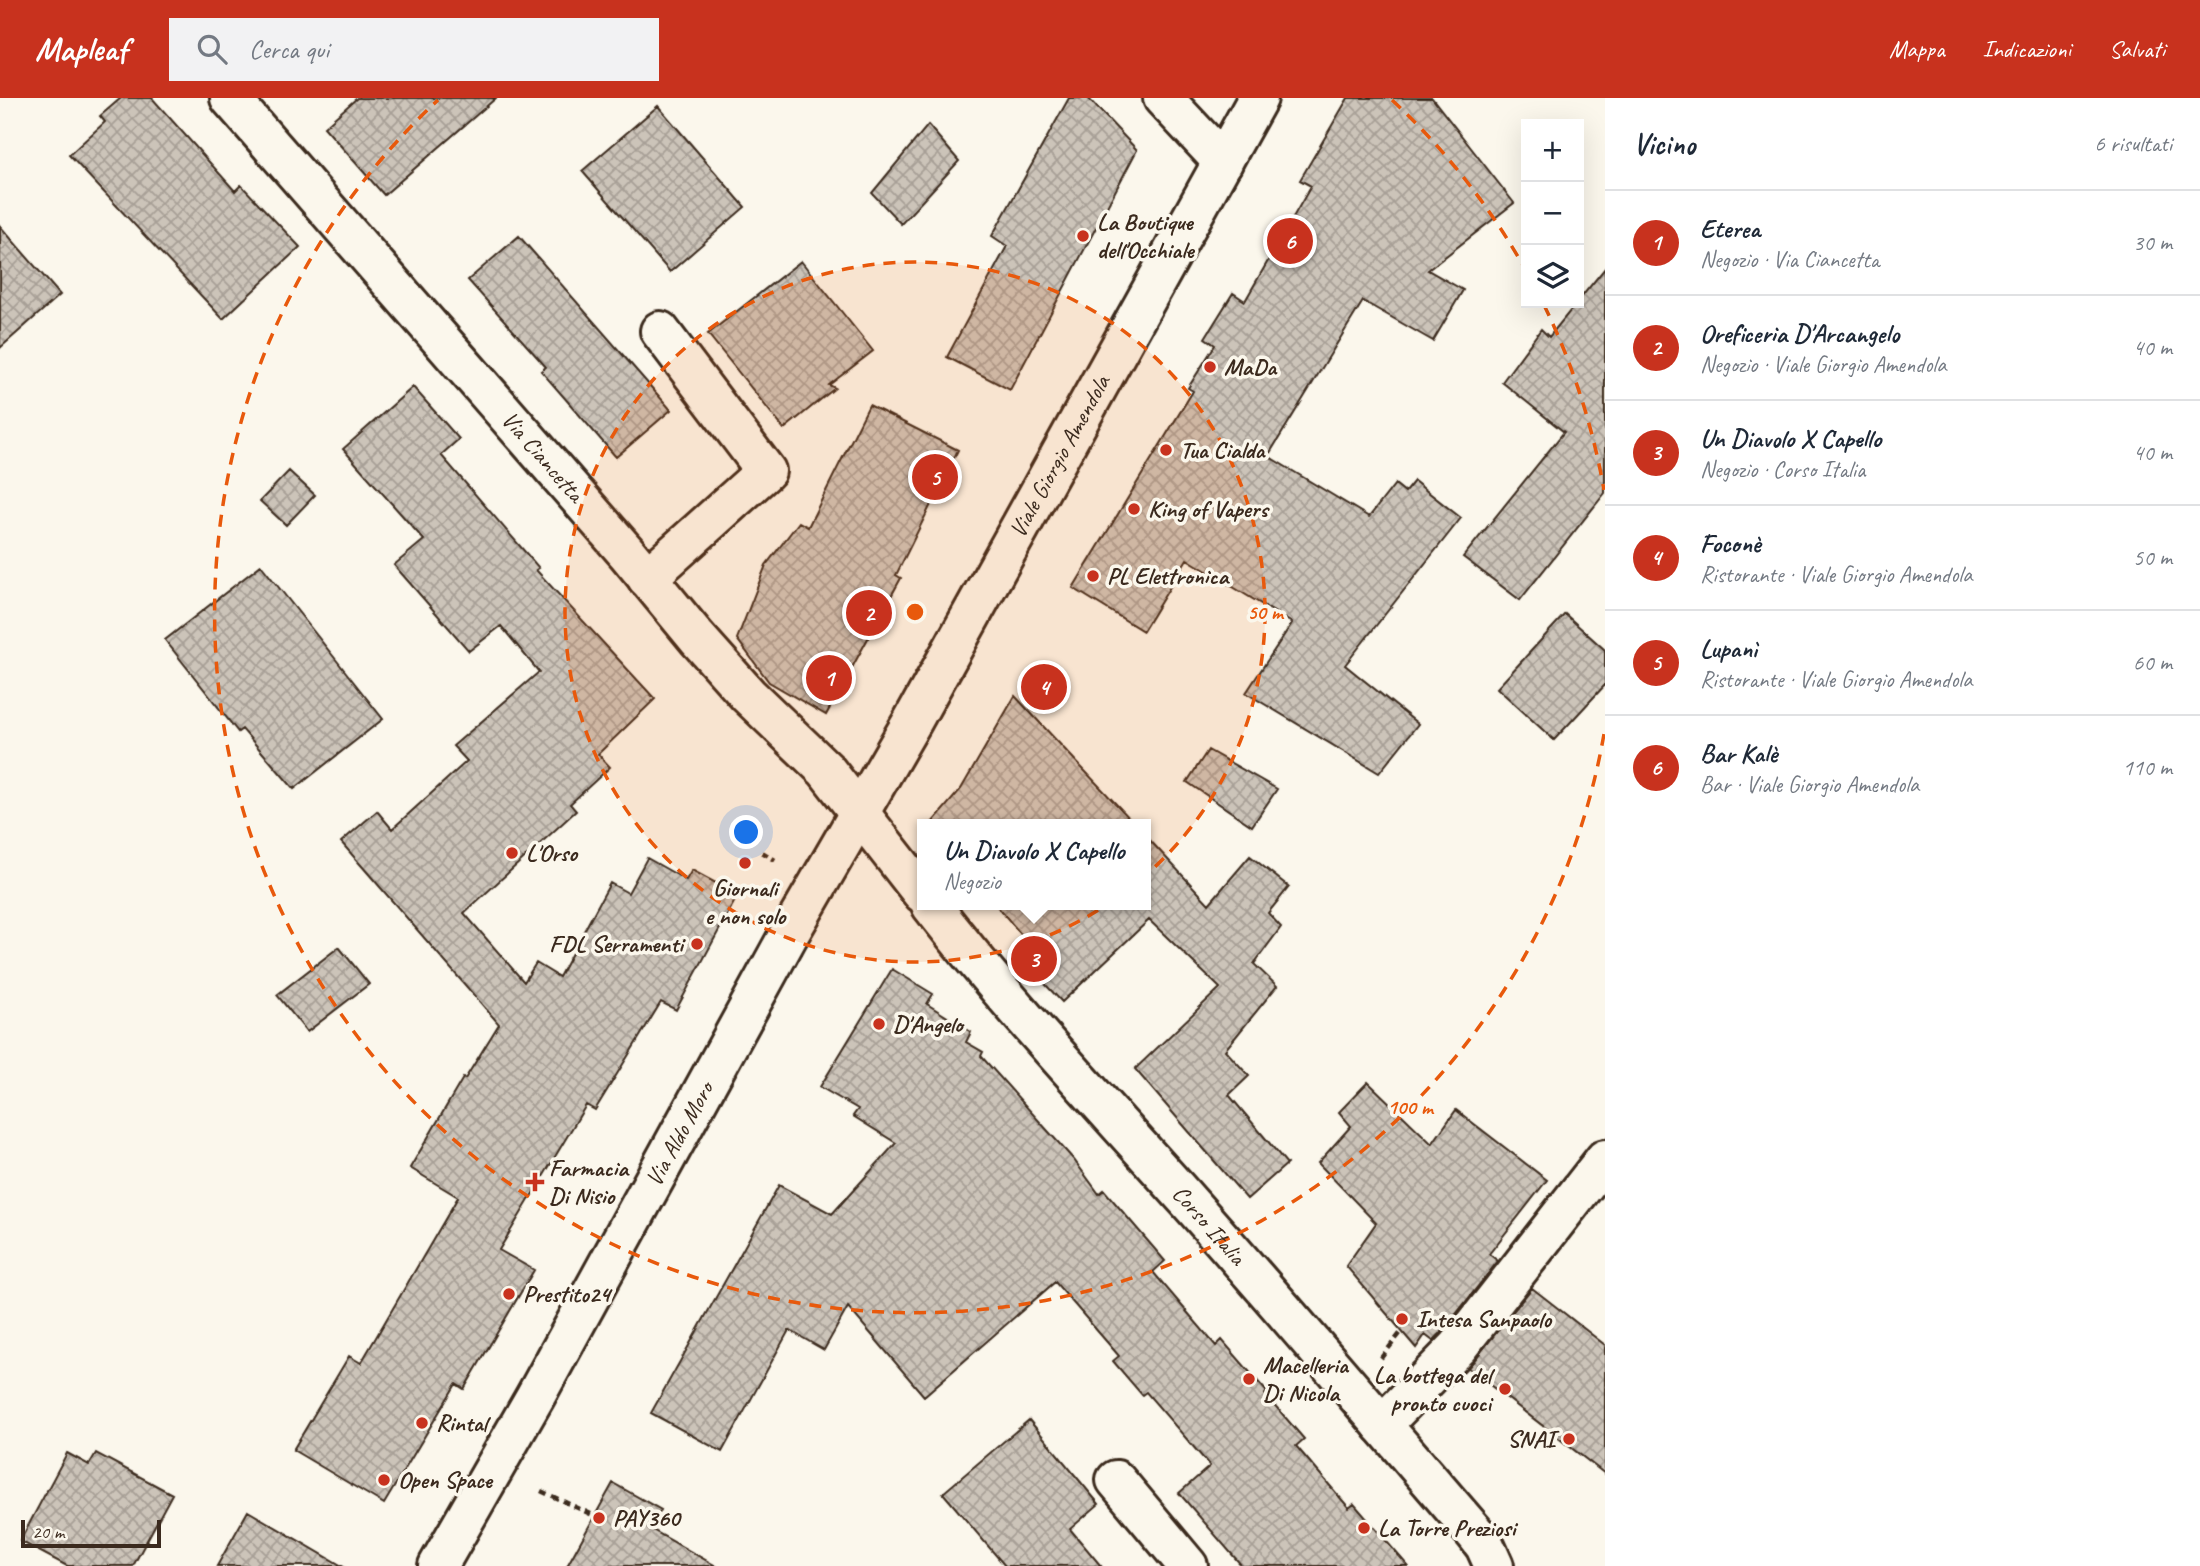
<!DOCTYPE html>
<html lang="it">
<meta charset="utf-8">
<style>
:root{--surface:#fff;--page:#f2f2f3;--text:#1f2937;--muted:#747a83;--line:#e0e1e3;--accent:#c8321e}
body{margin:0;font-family:Caveat,sans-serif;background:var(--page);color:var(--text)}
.controls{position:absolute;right:21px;top:21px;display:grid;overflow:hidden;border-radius:0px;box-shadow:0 7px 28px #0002}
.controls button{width:63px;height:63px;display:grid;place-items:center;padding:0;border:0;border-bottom:2px solid var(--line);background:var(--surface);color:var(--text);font:35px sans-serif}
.scale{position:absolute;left:21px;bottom:18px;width:140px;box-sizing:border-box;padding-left:7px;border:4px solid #3b2a1e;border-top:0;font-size:19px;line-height:24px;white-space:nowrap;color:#3b2a1e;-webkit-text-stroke:5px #fbf7ec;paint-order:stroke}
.you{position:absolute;left:747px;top:735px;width:24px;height:24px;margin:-18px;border:5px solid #fff;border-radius:50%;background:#1a73e8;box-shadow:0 0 0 10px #1a73e833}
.badge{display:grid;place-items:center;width:46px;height:46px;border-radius:50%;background:var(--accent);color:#fff;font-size:23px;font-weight:700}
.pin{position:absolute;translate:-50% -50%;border:4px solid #fff;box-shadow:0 2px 7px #0006}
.popup{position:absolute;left:917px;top:721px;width:234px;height:91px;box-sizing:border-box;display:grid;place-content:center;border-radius:0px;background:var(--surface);filter:drop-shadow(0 2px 5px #0005);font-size:23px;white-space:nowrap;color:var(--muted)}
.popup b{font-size:26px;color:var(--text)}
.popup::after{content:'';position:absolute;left:50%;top:100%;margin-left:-14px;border:14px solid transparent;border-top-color:var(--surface)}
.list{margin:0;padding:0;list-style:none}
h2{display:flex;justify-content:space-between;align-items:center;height:91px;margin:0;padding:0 28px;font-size:30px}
h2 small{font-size:23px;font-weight:400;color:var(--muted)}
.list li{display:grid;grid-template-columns:46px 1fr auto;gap:21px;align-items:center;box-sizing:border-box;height:105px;padding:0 28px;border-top:2px solid var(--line)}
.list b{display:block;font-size:26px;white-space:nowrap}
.list p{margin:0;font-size:23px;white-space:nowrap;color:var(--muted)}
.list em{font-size:23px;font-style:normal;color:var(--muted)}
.icon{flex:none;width:38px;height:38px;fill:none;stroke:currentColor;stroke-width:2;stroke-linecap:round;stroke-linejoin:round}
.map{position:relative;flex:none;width:1605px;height:1468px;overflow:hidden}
header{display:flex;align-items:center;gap:42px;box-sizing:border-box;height:98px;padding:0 35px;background:var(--accent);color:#fff}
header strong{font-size:33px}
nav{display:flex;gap:38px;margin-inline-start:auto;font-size:24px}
.search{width:490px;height:63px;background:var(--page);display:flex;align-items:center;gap:18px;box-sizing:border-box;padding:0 24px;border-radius:0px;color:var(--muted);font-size:26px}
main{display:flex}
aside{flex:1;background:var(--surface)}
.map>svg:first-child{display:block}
.building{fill:url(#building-cross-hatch);stroke:#3b2a1e;stroke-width:2}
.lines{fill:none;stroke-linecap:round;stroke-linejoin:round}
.minor-casing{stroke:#3b2a1e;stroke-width:44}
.major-casing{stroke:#3b2a1e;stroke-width:44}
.path{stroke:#3b2a1e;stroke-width:4.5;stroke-dasharray:7 5;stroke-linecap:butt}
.minor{stroke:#fbf7ec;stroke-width:38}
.major{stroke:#fbf7ec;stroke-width:38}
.ring{fill:none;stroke:#e8590c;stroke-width:3.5;stroke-dasharray:12 9}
.poi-dot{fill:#c8321e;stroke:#fbf7ec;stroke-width:2.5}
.labels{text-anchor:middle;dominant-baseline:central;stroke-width:7;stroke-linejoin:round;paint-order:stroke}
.poi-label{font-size:24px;font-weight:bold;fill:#3b2a1e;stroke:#fbf7ec;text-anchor:start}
.street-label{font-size:24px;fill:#3b2a1e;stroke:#fbf7ec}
.centre{fill:#e8590c;stroke:#fbf7ec;stroke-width:3.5}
.ring-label{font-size:21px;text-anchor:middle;font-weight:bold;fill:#e8590c;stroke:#fbf7ec;stroke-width:7;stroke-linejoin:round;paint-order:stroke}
</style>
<header>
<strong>Mapleaf</strong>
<div class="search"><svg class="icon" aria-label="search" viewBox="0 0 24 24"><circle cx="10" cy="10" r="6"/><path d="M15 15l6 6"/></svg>Cerca qui</div>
<nav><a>Mappa</a><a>Indicazioni</a><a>Salvati</a></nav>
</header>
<main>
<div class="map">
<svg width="1605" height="1468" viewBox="0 0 1605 1468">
<defs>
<pattern id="building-cross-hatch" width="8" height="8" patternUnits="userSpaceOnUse" patternTransform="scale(1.75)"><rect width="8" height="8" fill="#ccc4b9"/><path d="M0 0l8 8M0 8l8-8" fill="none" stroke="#a79f96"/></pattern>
</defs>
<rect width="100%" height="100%" fill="#fbf7ec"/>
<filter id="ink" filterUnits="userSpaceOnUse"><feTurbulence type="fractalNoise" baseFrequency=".0143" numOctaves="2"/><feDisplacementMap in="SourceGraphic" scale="14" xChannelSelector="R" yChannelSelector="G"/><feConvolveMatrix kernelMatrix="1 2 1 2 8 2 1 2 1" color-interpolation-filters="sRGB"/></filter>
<g filter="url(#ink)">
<path class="building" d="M121 0H152L235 93 241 87 300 149 223 221 69 57 105 24 100 18Z
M357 0H496L384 97 324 29Z
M1069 0H1088L1137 52 1010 292 947 259 1007 148 992 138Z
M1348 0H1432L1514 105 1428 172 1463 192 1433 243 1363 203 1268 358 1369 419 1395 386 1405 394 1414 383 1461 420 1345 567 1418 626 1379 675 1246 595 1292 525 1187 461 1143 533 1073 490 1193 293 1188 290 1215 247 1205 240 1233 195 1245 203 1311 88 1300 82Z
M658 8 745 109 670 174 582 73Z
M928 27 959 63 901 126 872 95Z
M0 128 60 197 0 250Z
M519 138 671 312 616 359 541 273 546 269 468 182Z
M801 163 873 253 829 287 835 290 784 331 708 236Z
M1605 170V395L1520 502 1463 459 1564 334 1502 284 1541 231 1549 239Z
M413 289 459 341 441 357 539 470 536 472 655 601 598 656 610 669 570 706 576 713 464 815 524 884 536 865 559 879 610 785 628 795 647 760 686 782 692 772 738 797 676 912 661 904 595 1012 586 1007 499 1152 534 1172 464 1291 456 1286 384 1406 293 1352 349 1258 361 1265 458 1099 410 1070 463 980 465 981 499 926 341 744 377 713 392 731 467 663 453 648 539 574 501 528 469 553 394 467 424 442 343 351Z
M869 307 958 352 896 477 901 480 826 617 769 584 737 541 766 467 799 424 808 429Z
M289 373 315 397 286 427 260 403Z
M261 467 383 621 294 691 242 631 238 634 165 542Z
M1565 516 1605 552V587L1554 642 1497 590Z
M1015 598 1083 671 1135 726H931L961 691Z
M1208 652 1277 691 1252 728 1187 684Z
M1146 738 1209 806 1250 758 1289 789 1268 815 1281 829 1254 866 1277 888 1225 952 1249 978 1229 997 1287 1066 1247 1101 1135 971 1220 890 1149 822 1062 904 1013 852 1025 841 996 807H1146Z
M339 849 369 886 307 934 277 897Z
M892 871 933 896 927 906 971 934 966 944 983 954 981 958 1074 1062 1099 1096 1104 1092 1165 1163 1153 1174 1216 1248 1222 1242 1267 1294 1265 1296 1304 1341 1296 1348 1349 1410 1354 1406 1408 1468H1242L1179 1395 1210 1368 1146 1294 1142 1297 1113 1263 1119 1258 1055 1184 924 1298 848 1209 824 1252 789 1232 722 1354 651 1315 779 1087 832 1116 896 1045 853 1018 858 1011 820 989Z
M1368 984 1432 1046 1456 1012 1547 1082 1489 1156 1498 1163 1441 1235 1433 1243 1425 1237 1416 1250 1346 1168 1376 1125 1318 1065 1351 1028 1339 1014Z
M1532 1190 1605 1247V1376L1468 1270Z
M1029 1322 1099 1406 1070 1431 1101 1468H1005L943 1395Z
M67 1355 89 1367 96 1355 172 1396 133 1468H67L20 1443Z
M613 1385 661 1412 651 1431 716 1468H567Z
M248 1413 342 1468H217Z"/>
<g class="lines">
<g class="minor-casing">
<g id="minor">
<path id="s1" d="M230 0 627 455 697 540 748 597 826 672 922 795"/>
<path d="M1163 0 1223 64"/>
<path d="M647 480 766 373 660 233"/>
<path id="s2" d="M931 807C1011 910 1101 1005 1188 1103 1285 1212 1379 1324 1475 1435L1485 1448 1494 1468"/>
<path d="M1382 1327 1458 1249 1605 1061"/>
<path d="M1116 1382 1188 1468"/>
</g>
</g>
<g class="major-casing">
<g id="major">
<path id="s3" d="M438 1468 535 1299 788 838 912 624 1258 0"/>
</g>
</g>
<path class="path" d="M762 754 775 762
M1381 1260 1402 1233
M541 1393 595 1418"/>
<use href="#minor" class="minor"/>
<use href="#major" class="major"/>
</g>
</g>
<circle cx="915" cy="514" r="350" fill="#e8590c" fill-opacity=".12"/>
<g class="ring">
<circle cx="915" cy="514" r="350"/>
<path d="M1604 636A700 700 0 1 1 438 2M1392 2A700 700 0 0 1 1524 169M1544 207A700 700 0 0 1 1604 392"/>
</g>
<g class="poi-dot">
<circle cx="1083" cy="138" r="7"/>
<circle cx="1210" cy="269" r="7"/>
<circle cx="1166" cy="352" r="7"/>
<circle cx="1134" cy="411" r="7"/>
<circle cx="1093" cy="478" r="7"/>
<circle cx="512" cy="755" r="7"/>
<circle cx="745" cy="765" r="7"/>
<circle cx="697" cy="846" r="7"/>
<circle cx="879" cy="926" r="7"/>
<path d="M531.5 1073.5h7v7h7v7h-7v7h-7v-7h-7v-7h7z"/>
<circle cx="509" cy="1196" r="7"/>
<circle cx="1402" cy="1221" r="7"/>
<circle cx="1249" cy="1281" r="7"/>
<circle cx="1505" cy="1291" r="7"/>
<circle cx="422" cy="1325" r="7"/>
<circle cx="1569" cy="1341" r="7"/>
<circle cx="384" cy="1382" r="7"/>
<circle cx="599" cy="1420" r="7"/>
<circle cx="1364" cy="1430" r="7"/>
</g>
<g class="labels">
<g class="poi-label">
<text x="1097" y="124">La Boutique<tspan x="1097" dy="28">dell'Occhiale</tspan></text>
<text x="1224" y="269">MaDa</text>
<text x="1180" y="352">Tua Cialda</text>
<text x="1148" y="411">King of Vapers</text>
<text x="1107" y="478">PL Elettronica</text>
<text x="526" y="755">L'Orso</text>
<text x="745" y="790" text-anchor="middle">Giornali<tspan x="745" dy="28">e non solo</tspan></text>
<text x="683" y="846" text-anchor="end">FDL Serramenti</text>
<text x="893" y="926">D'Angelo</text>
<text x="549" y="1070">Farmacia<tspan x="549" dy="28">Di Nisio</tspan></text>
<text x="523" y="1196">Prestito24</text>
<text x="1416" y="1221">Intesa Sanpaolo</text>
<text x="1263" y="1267">Macelleria<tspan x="1263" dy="28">Di Nicola</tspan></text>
<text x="1491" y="1277" text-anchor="end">La bottega del<tspan x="1491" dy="28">pronto cuoci</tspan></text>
<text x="436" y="1325">Rintal</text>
<text x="1555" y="1341" text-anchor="end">SNAI</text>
<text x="398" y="1382">Open Space</text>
<text x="613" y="1420">PAY360</text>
<text x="1378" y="1430">La Torre Preziosi</text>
</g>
<g class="street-label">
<text stroke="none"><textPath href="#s3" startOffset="1272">Viale Giorgio Amendola</textPath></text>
<text stroke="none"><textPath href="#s1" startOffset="476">Via Ciancetta</textPath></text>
<text stroke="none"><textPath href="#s3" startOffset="495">Via Aldo Moro</textPath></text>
<text stroke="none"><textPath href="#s2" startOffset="424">Corso Italia</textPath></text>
</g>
</g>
<circle cx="915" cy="514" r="10" class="centre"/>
<g class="ring-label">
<text x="1265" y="521">50 m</text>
<text x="1410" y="1016">100 m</text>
</g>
</svg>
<div class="controls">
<button>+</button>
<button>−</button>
<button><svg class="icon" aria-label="layers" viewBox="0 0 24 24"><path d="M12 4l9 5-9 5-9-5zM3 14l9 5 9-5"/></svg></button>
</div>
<div class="scale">20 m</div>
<div class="you"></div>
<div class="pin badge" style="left:829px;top:580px">1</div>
<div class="pin badge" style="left:869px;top:515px">2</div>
<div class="pin badge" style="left:1034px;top:861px">3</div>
<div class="popup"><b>Un Diavolo X Capello</b>Negozio</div>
<div class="pin badge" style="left:1044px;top:589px">4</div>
<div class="pin badge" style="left:935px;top:379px">5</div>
<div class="pin badge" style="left:1290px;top:143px">6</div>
</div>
<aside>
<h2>Vicino<small>6 risultati</small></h2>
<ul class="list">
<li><span class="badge">1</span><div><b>Eterea</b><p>Negozio · Via Ciancetta</p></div><em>30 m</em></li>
<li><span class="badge">2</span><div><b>Oreficeria D'Arcangelo</b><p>Negozio · Viale Giorgio Amendola</p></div><em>40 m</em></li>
<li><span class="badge">3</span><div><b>Un Diavolo X Capello</b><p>Negozio · Corso Italia</p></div><em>40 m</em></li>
<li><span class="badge">4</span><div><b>Foconè</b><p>Ristorante · Viale Giorgio Amendola</p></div><em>50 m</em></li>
<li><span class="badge">5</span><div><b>Lupanì</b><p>Ristorante · Viale Giorgio Amendola</p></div><em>60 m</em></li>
<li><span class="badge">6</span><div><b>Bar Kalè</b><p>Bar · Viale Giorgio Amendola</p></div><em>110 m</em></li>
</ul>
</aside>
</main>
